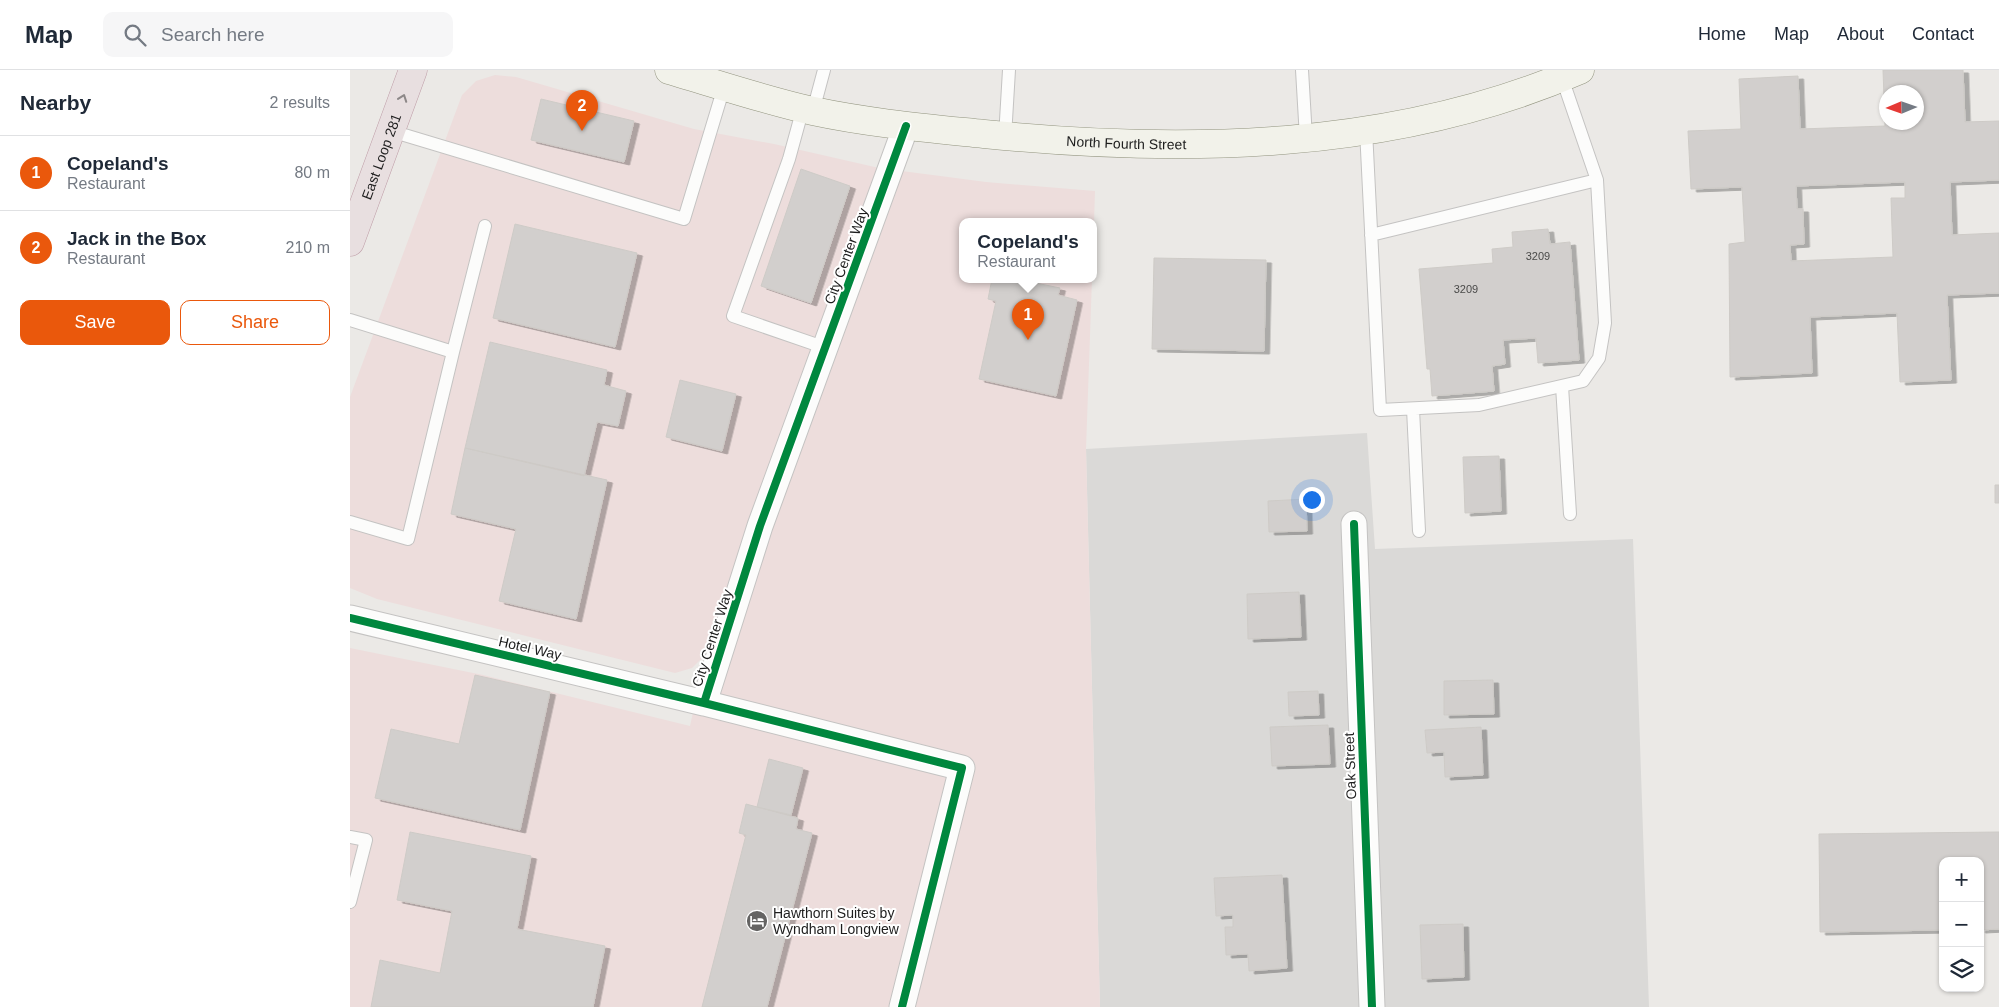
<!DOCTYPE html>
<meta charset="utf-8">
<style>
:root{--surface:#fff;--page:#f6f6f7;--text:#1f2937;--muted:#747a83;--line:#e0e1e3;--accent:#ea580c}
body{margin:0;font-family:Arial,sans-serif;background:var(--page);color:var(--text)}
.controls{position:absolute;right:15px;bottom:15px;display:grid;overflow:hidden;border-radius:10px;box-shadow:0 1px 4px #0004}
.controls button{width:45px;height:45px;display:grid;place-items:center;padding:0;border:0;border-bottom:1px solid var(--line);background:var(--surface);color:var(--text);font:25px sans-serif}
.compass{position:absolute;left:1529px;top:15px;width:45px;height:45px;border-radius:50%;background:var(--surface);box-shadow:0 1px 4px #0004;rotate:268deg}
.you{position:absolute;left:961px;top:429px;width:18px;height:18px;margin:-12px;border:4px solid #fff;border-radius:50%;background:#1a73e8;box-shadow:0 0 0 8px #1a73e833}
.badge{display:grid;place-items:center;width:32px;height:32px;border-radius:50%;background:var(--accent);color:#fff;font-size:16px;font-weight:700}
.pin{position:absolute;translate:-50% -41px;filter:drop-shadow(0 1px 2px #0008)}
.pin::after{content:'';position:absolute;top:26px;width:18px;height:15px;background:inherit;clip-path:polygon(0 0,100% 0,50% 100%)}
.popup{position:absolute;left:609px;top:148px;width:138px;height:65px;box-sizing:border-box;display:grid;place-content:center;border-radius:10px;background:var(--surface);filter:drop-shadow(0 1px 4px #0005);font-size:16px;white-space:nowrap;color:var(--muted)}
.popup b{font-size:19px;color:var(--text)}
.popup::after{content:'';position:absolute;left:50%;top:100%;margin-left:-10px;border:10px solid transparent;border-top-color:var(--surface)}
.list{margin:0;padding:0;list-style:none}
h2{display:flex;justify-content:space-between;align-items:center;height:65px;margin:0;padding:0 20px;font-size:21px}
h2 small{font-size:16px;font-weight:400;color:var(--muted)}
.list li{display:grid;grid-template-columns:32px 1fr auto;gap:15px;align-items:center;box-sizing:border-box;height:75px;padding:0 20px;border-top:1px solid var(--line)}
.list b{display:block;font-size:19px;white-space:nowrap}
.list p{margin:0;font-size:16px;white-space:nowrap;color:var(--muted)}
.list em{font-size:16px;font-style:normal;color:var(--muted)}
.actions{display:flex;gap:10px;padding:15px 20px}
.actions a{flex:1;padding:11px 0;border:1px solid var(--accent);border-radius:10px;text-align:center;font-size:18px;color:var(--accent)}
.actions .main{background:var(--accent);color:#fff}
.icon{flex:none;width:28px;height:28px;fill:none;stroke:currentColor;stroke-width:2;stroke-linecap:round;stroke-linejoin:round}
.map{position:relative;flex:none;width:1649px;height:937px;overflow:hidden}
header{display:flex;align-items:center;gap:30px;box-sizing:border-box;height:70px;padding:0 25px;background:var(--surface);border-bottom:1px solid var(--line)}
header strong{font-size:24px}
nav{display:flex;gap:28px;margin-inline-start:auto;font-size:18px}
.search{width:350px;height:45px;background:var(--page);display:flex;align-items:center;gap:12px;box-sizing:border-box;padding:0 18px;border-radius:10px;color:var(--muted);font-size:19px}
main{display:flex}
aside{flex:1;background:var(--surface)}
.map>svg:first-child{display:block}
.residential{fill:#dad9d7}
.commercial{fill:#eddddc}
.building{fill:#d2cfcd;stroke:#cecbc7;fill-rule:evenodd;filter:url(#shadow)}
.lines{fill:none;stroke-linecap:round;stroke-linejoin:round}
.lane-casing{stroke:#c4c3c2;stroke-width:14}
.street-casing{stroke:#c4c3c2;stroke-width:27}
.secondary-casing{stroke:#92947f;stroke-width:29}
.highway-casing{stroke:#bf9ea8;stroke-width:29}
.lane{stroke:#fcfcfb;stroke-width:12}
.street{stroke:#fcfcfb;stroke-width:25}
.secondary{stroke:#f2f2ea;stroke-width:28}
.highway{stroke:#e8dfe0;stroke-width:28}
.cycleway-casing{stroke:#fff;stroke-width:11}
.cycleway{stroke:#00873e;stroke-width:8}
.oneway{stroke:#8d8888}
.labels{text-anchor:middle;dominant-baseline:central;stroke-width:4;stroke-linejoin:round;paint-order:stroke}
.number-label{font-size:11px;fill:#4a4a49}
.street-label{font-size:14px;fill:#1d1d1d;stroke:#fff}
.poi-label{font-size:14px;fill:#1d1d1d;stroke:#fff;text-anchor:start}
</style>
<header>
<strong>Map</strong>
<div class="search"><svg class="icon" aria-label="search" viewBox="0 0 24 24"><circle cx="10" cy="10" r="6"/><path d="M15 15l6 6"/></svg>Search here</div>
<nav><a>Home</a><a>Map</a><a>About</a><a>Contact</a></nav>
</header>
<main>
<aside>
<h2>Nearby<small>2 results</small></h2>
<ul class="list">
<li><span class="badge">1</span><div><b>Copeland's</b><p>Restaurant</p></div><em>80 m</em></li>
<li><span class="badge">2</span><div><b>Jack in the Box</b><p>Restaurant</p></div><em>210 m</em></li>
</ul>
<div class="actions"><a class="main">Save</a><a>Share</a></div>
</aside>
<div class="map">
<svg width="1649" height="937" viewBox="0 0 1649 937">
<defs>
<filter id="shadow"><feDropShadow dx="5.5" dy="3" stdDeviation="0" flood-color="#0004"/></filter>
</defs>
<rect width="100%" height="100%" fill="#ebe9e6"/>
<path class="residential" d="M1017 363 1025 479 1283 469 1299 937H750L736 379Z"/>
<path class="commercial" d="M145 5 166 7 344 59 424 74 529 98 636 112 745 121 743 185V151H613V209H742L736 379 750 937H0V578L133 605 340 656 356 584 342 598 325 603 27 529 0 518V327L112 25 126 11Z"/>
<path class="building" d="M1533 0H1613L1615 52 1649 51V110L1600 112 1602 165 1649 163V223L1597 225 1601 310 1550 312 1547 243 1460 247 1462 303 1380 307 1379 174 1395 172 1392 117 1341 119 1338 61 1391 59 1389 9 1448 6 1450 59 1535 56ZM1536 22H1566V52H1536ZM1555 112V128H1541L1543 187 1441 191 1440 175 1454 174 1453 139H1447L1446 116Z
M191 29 284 51 274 92 181 70Z
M451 99 500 116 461 233 411 216Z
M165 154 287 183 265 277 143 248Z
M1198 159 1200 174 1220 172 1229 290 1188 293 1186 268 1153 270 1155 294 1142 296 1144 321 1082 326 1080 299H1077L1069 199 1143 193 1142 179 1163 177 1162 162Z
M804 188 916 190 914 281 802 279Z
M642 209H682L681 212 710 218 708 225 727 230 706 326 629 309 646 231 638 229Z
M140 272 257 300 254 315 276 321 268 356 247 352 234 406 115 378Z
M330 310 386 324 372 381 316 367Z
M115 378 257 410 226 549 149 531 166 459 101 444Z
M1149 386 1151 441 1115 443 1113 387Z
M1645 415H1649V433H1645Z
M956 429 957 461 919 462 918 431Z
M949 522 951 567 898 569 897 524Z
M125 605 200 622 170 760 25 728 41 659 109 674Z
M1143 610 1144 644 1094 645V611Z
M968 621 969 645 939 646 938 622Z
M978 655 980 694 922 696 920 657Z
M1131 657 1133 705 1095 707 1094 682 1077 683 1075 660Z
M419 689 453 698 441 745 407 737Z
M396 734 448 748 446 759 462 763 417 937H352L396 765 389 763Z
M60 762 181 786 167 859 255 876 243 937H21L30 890 90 903 102 841 47 830Z
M1649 762V859L1630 860V791H1593V860L1470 862 1469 764Z
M932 805 937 898 899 901 898 884 876 885 875 857H883V845L866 846 864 808Z
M1113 854 1114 907 1072 909 1070 855Z"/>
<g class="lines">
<g class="lane-casing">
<path id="lane" d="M952 0 956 68
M1212 8 1247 110
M453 38 439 89 383 246 476 278
M463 41 474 0
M1016 60 1030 340 1129 335 1233 311 1249 288 1255 253 1247 110 1021 165
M41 61 334 149 374 17
M655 67 659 0
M0 250 103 282 58 469 0 452
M103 282 135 156
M1212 316 1220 444
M1063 339 1069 461
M0 767 16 770 0 832"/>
</g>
<g class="street-casing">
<path id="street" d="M1004 454 1022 937
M0 548 354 633
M552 937 612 698 354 633 410 456 556 56"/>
</g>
<g class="secondary-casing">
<g id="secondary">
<path id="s1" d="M319 0C367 14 414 30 463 41 519 53 576 58 634 64 833 84 1044 81 1230 0"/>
</g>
</g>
<g class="highway-casing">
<g id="highway">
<path id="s2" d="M0 172 63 0"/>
</g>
</g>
<use href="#lane" class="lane"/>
<use href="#street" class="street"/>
<use href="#secondary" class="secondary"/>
<use href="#highway" class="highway"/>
<g class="cycleway-casing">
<path id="cycleway" d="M1004 454 1022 937
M0 548 354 633
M552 937 612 698 354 633 410 456 556 56"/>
</g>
<use href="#cycleway" class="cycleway"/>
</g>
<defs><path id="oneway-chevron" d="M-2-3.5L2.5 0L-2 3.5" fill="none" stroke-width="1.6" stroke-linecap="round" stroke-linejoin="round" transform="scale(1.25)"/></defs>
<use class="oneway" href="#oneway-chevron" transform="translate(53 28) rotate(-70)"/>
<defs>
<g id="hotel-disc" transform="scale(1.125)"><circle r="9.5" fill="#656463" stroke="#fff"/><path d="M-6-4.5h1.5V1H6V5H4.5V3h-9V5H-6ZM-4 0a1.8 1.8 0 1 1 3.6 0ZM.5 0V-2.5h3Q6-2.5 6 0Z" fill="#fff"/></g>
</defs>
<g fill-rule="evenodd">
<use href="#hotel-disc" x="407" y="851"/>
</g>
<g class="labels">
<g class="number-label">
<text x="1188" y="186">3209</text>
<text x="1116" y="219">3209</text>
</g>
<g class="street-label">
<text stroke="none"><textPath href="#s1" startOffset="465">North Fourth Street</textPath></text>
<text stroke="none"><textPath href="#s2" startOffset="91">East Loop 281</textPath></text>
<text transform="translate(496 186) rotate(-70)">City Center Way</text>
<text transform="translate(362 568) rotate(-72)">City Center Way</text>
<text transform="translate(180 578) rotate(13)">Hotel Way</text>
<text transform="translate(1000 696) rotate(-92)">Oak Street</text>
</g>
<g class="poi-label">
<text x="423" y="843">Hawthorn Suites by<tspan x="423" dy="16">Wyndham Longview</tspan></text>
</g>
</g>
</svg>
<div class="controls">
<button>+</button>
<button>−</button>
<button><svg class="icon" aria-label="layers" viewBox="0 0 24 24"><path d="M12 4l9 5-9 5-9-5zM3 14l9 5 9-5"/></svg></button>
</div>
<svg class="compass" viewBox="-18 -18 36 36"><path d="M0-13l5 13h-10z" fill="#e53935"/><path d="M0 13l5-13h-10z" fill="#747a83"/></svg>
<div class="you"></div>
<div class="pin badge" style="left:678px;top:270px">1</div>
<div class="popup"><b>Copeland's</b>Restaurant</div>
<div class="pin badge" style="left:232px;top:61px">2</div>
</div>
</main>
